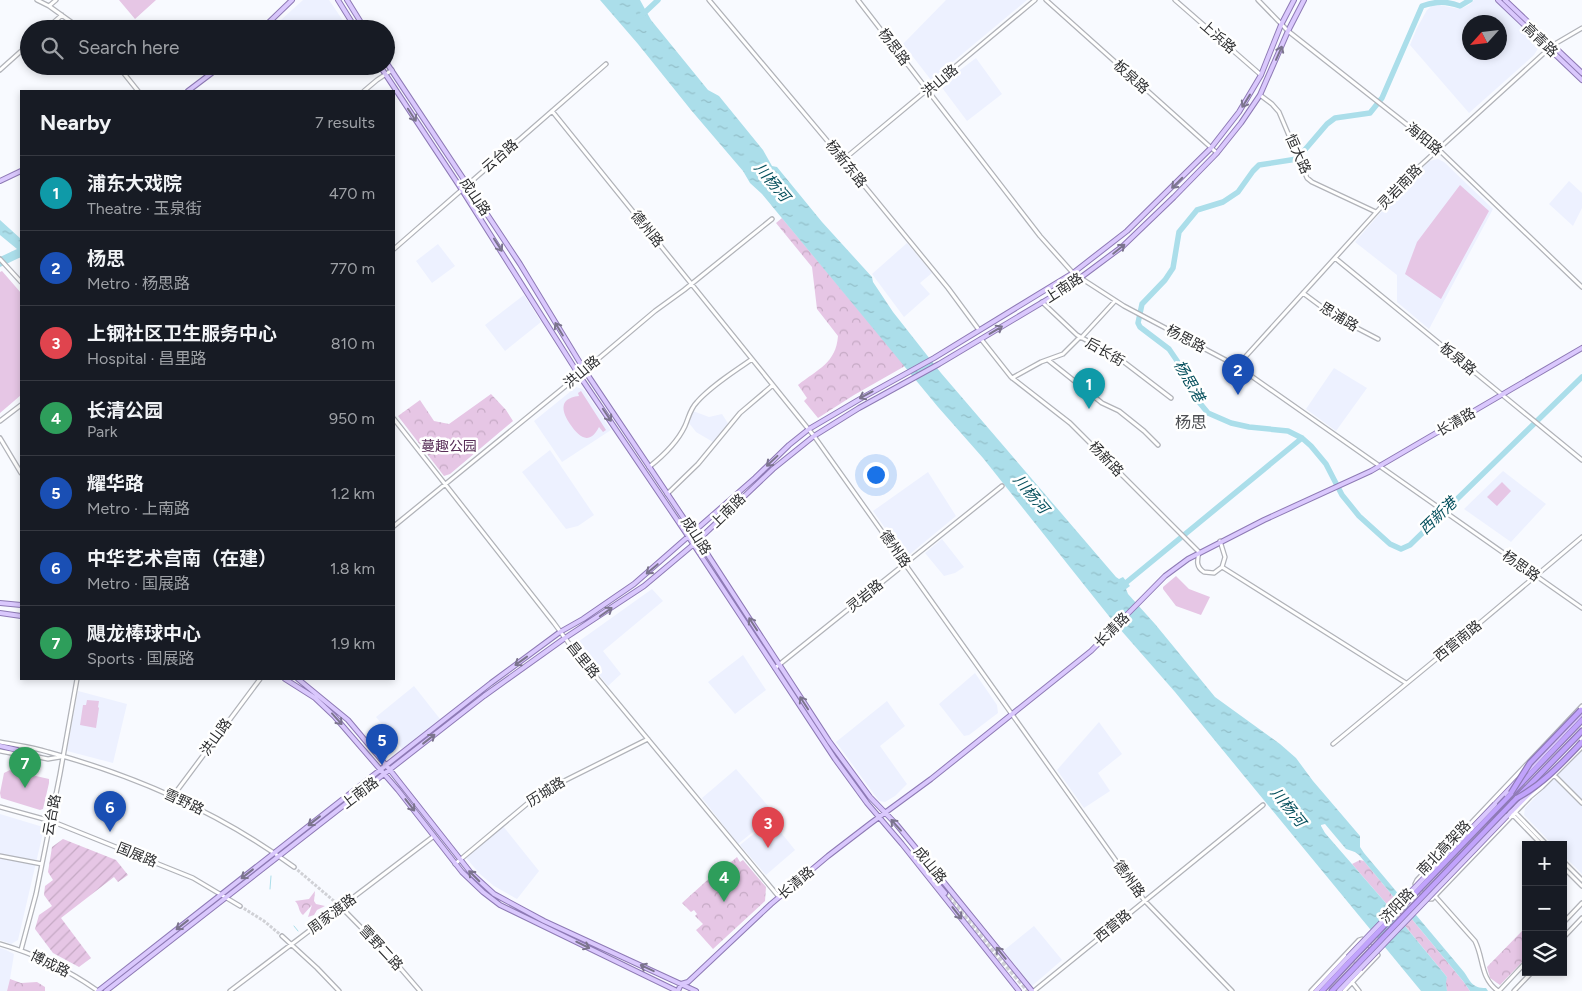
<!DOCTYPE html>
<meta charset="utf-8">
<style>
:root{--surface:#171b24;--page:#242831;--text:#f1f3f6;--muted:#9ea1a6;--line:#363941;--accent:#d93025}
body{margin:0;font-family:Figtree,"Noto Sans SC",sans-serif;background:var(--page);color:var(--text)}
.controls{position:absolute;right:15px;bottom:15px;display:grid;overflow:hidden;border-radius:0px;box-shadow:0 2px 8px #0003}
.controls button{width:45px;height:45px;display:grid;place-items:center;padding:0;border:0;border-bottom:1px solid var(--line);background:var(--surface);color:var(--text);font:25px sans-serif}
.compass{position:absolute;left:1462px;top:15px;width:45px;height:45px;border-radius:50%;background:var(--surface);box-shadow:0 2px 8px #0003;rotate:243deg}
.you{position:absolute;left:875px;top:474px;width:18px;height:18px;margin:-12px;border:4px solid #fff;border-radius:50%;background:#1a73e8;box-shadow:0 0 0 8px #1a73e833}
.badge{display:grid;place-items:center;width:32px;height:32px;border-radius:50%;background:var(--accent);color:#fff;font-size:16px;font-weight:700}
.pin{position:absolute;translate:-50% -41px;filter:drop-shadow(0 1px 2px #0008)}
.pin::after{content:'';position:absolute;top:26px;width:18px;height:15px;background:inherit;clip-path:polygon(0 0,100% 0,50% 100%)}
.list{margin:0;padding:0;list-style:none}
h2{display:flex;justify-content:space-between;align-items:center;height:65px;margin:0;padding:0 20px;font-size:21px}
h2 small{font-size:16px;font-weight:400;color:var(--muted)}
.list li{display:grid;grid-template-columns:32px 1fr auto;gap:15px;align-items:center;box-sizing:border-box;height:75px;padding:0 20px;border-top:1px solid var(--line)}
.list b{display:block;font-size:19px;white-space:nowrap}
.list p{margin:0;font-size:16px;white-space:nowrap;color:var(--muted)}
.list em{font-size:16px;font-style:normal;color:var(--muted)}
.icon{flex:none;width:28px;height:28px;fill:none;stroke:currentColor;stroke-width:2;stroke-linecap:round;stroke-linejoin:round}
.map{position:relative;flex:none;width:1582px;height:991px;overflow:hidden}
.search{position:absolute;background:var(--surface);box-shadow:0 2px 8px #0003;left:20px;top:20px;width:375px;height:55px;display:flex;align-items:center;gap:12px;box-sizing:border-box;padding:0 18px;border-radius:28px;color:var(--muted);font-size:19px}
.panel{position:absolute;background:var(--surface);box-shadow:0 2px 8px #0003;left:20px;top:90px;width:375px;height:590px;border-radius:0px}
.map>svg:first-child{display:block}
.built{fill:#edf1ff;fill-rule:evenodd}
.park{fill:url(#park-crowns)}
.garden{fill:url(#garden-furrows)}
.pitch{fill:#e6c6e5}
.water{fill:url(#water-ripples)}
.lines{fill:none;stroke-linecap:round;stroke-linejoin:round}
.stream{stroke:#abdeea;stroke-width:1}
.river{stroke:#abdeea;stroke-width:5.5}
.minor-tunnel{stroke:#d0d1d6;stroke-width:3;stroke-dasharray:3 1.5;stroke-linecap:butt}
.major-tunnel{stroke:#d0d1d6;stroke-width:4;stroke-dasharray:4 2;stroke-linecap:butt}
.minor-casing{stroke:#b1b3b9;stroke-width:5.5}
.major-casing{stroke:#8e7ab5;stroke-width:6}
.highway-casing{stroke:#8e7ab5;stroke-width:7}
.minor{stroke:#fff;stroke-width:3}
.major{stroke:#dac8fd;stroke-width:4}
.highway{stroke:#c1a3fc;stroke-width:4.5}
.major-bridge-casing{stroke:#8e7ab5;stroke-width:6;stroke-linecap:butt}
.highway-bridge-casing{stroke:#8e7ab5;stroke-width:7;stroke-linecap:butt}
.major-bridge{stroke:#dac8fd;stroke-width:4}
.highway-bridge{stroke:#c1a3fc;stroke-width:4.5}
.oneway{stroke:#7b748d}
.labels{text-anchor:middle;dominant-baseline:central;stroke-width:5;stroke-linejoin:round;paint-order:stroke}
.street-label{font-size:14px;fill:#2e2f31;stroke:#fff}
.park-label{font-size:14px;fill:#582f58;stroke:#fff}
.water-label{font-size:15px;font-style:italic;fill:#06505d;stroke:#fff}
.quarter-label{font-size:16px;fill:#4d4f54;stroke:#fff}
</style>
<div class="map">
<svg width="1582" height="991" viewBox="0 0 1582 991">
<defs>
<pattern id="park-crowns" width="20" height="18" patternUnits="userSpaceOnUse" patternTransform="scale(1.25)"><rect width="20" height="18" fill="#e6c6e5"/><path d="M2 6a3 3 0 1 1 6 0M12 15a3 3 0 1 1 6 0" fill="none" stroke="#c6aac5"/></pattern>
<pattern id="garden-furrows" width="10" height="10" patternUnits="userSpaceOnUse" patternTransform="scale(1.25)"><rect width="10" height="10" fill="#e6c6e5"/><path d="M-1 1l2-2M0 10L10 0M9 11l2-2" fill="none" stroke="#c6aac5"/></pattern>
<pattern id="water-ripples" width="26" height="14" patternUnits="userSpaceOnUse" patternTransform="scale(1.25)"><rect width="26" height="14" fill="#abdeea"/><path d="M2 4q2-2 4 0t4 0M15 11q2-2 4 0t4 0" fill="none" stroke="#93bfc9"/></pattern>
</defs>
<rect width="100%" height="100%" fill="#f8faff"/>
<path class="built" d="M303 0H329L346 25 342 29H271Z
M946 0H1027L931 80 903 44Z
M1474 0H1494L1536 40 1539 47 1534 55 1469 113 1410 45 1417 28 1427 10 1434 4 1460 9 1469 5ZM1470 22H1500V52H1470Z
M976 58 1002 94 967 121 940 85Z
M1438 159 1444 162 1493 209 1429 329 1397 302V275L1355 242 1403 187 1429 161Z
M1569 181 1582 193V208L1573 226 1549 204Z
M907 243 932 273 920 283 930 294 904 317 872 274Z
M438 244 455 266 432 283 416 261Z
M524 295 541 322 505 351 485 325Z
M1334 368 1367 388 1336 431 1306 409Z
M576 387 583 389 585 391 611 430 562 462 534 421Z
M693 411 709 417 722 414 729 425 713 442 696 432 689 423Z
M550 450 594 515 578 526 566 529 522 472Z
M1503 471 1546 504 1511 542 1464 509Z
M928 472 956 516 910 554 905 556 873 511Z
M942 539 964 567 955 573 944 576 925 553Z
M652 589 663 601 603 651 621 674 608 686 575 644Z
M743 655 766 690 735 714 708 682Z
M975 673 997 705 998 713 969 735 964 736 939 704Z
M414 686 440 719 402 749 376 717Z
M78 691 127 704 113 763 67 751Z
M887 701 905 726 880 746 907 784 895 796 885 802 879 801 836 742Z
M1099 722 1122 754 1098 773 1110 791 1084 808 1057 770Z
M1582 749V874L1563 855V845H1553L1524 815 1525 808Z
M736 769 775 814 738 844 702 798Z
M0 814 43 827 42 837 18 940 11 944 0 940Z
M771 820 795 850 766 875 740 845Z
M503 826 539 871 517 899 494 886 480 874 466 858Z
M1034 926 1062 960 1032 986 1003 951Z
M0 948 6 950 14 954 10 979 7 991H0Z"/>
<path class="park" d="M782 218 905 366 854 395 818 418 804 401 807 398 798 385C818 369 836 363 838 336L817 309 812 267 776 223Z
M491 394 506 410 513 421 450 474 444 476 398 416 420 400 434 421 449 424Z
M737 857 740 862 743 860 766 887 765 901 713 949 696 930 703 924 695 916 697 914 694 910 691 912 682 903 723 866 725 867Z
M1360 860 1364 861 1463 981 1470 991H1447L1445 983 1447 977 1391 909 1352 864Z
M315 891 314 901 316 904 325 906 317 910 314 915 308 917 312 905 303 915C298 911 300 906 295 901L309 899Z
M1523 930 1526 932V958L1500 985 1490 978 1487 967Z
M10 979 21 983 37 982 45 987V991H7Z"/>
<path class="garden" d="M63 839 116 860 128 875 118 882 114 877 61 918 91 958 79 967 53 953 35 929 39 915 52 906 44 895 45 886 53 880 48 872 52 847Z"/>
<path class="pitch" d="M119 0H156L135 19Z
M1460 185 1489 211 1441 299 1405 274 1417 242Z
M2 271 21 293V395L0 413V272Z
M581 391 606 430 603 432 599 427C589 446 579 437 570 424 561 411 559 398 579 396L578 393Z
M1502 482 1511 491 1497 506 1487 497Z
M1176 576 1189 589 1210 597 1201 615 1176 606 1163 589V587Z
M87 700 99 701 98 707 99 708 96 728 80 725 83 705H86Z
M10 770 49 779V783L43 809 40 810 1 798 0 793 4 773Z"/>
<path class="water" d="M600 0H640L651 20 708 90 719 96 763 150 772 166 777 167 822 222 872 277 873 282 893 312 941 373 1116 577 1119 579 1123 577 1130 586 1126 589 1128 594 1155 624 1215 697 1280 744 1296 758 1313 781 1360 836V847L1364 853 1464 972C1471 982 1472 988 1486 988L1488 991H1470L1463 981 1359 855 1355 852 1346 849 1325 824 1321 825V826L1325 833 1391 909 1447 977 1446 983 1447 991H1421L1175 692 1112 620 983 458 938 407 762 194 750 183 743 171 691 110 638 44Z
M0 220 21 239V257L0 267V257L17 249 0 235Z"/>
<g class="lines">
<path class="stream" d="M270 889 271 876
M294 926 298 931"/>
<path class="river" d="M1470 0 1460 6C1446 1 1437 1 1422 6L1382 98 1370 113 1335 118 1327 124 1297 159 1259 165 1253 171 1238 192 1223 202 1197 210 1179 232 1173 268 1165 280 1142 304 1138 323 1140 327 1169 349 1186 374 1194 396 1208 413 1231 423 1249 427 1288 431 1302 438 1311 446 1326 464 1342 495 1359 516 1390 544 1401 549 1410 545 1582 377
M641 16 658 0
M1122 586 1302 438"/>
<path class="minor-tunnel" d="M294 867 341 907
M240 906 264 921 282 936"/>
<path class="major-tunnel" d="M947 890 991 943
M945 893 986 943 1028 991"/>
<g class="minor-casing">
<path id="minor" d="M37 0 49 6 81 29
M709 0 835 150 948 288 979 330
M858 0 1040 236 1073 273 1124 306 1237 366 1582 608
M1046 0 1217 153
M1175 0 1261 75
M1258 0 1288 31 1438 149 1582 287
M49 6 56 0
M46 29 62 15
M118 66 138 91
M0 70 29 44
M364 91 377 80 392 70
M1260 95 1272 104 1279 112 1307 178 1312 182 1376 212
M552 111 814 436 1144 900 1232 991
M843 160 1035 0
M394 249 606 64
M1335 258 1582 460
M0 259 21 282
M1303 293 1334 316 1378 339
M1042 302 1077 335 1120 359 1171 398
M1081 338 1115 301
M981 339 1011 377 1070 423 1199 552C1197 561 1196 567 1204 572L1214 573 1222 567 1225 557 1220 541
M1048 360 1102 403 1119 411 1144 431 1158 445
M1237 366 1411 174 1553 45 1582 28
M1012 378 1041 362 1063 354 1080 337
M394 419 554 623 573 649 779 897
M0 421 21 405
M0 438 21 473
M649 467C663 456 677 443 685 426 689 417 690 409 697 402 712 385 734 372 752 359
M667 494 698 464 740 413 773 385
M394 526 573 380 655 311 684 290 772 219
M1222 567 1406 683
M775 668 1002 486
M1582 706 1417 880 1415 884 1416 887 1428 899H1432L1530 797 1542 787 1582 747
M0 742C16 745 33 747 48 752 137 776 220 813 294 867
M1333 744 1457 642 1582 537
M0 751 16 754 19 753 48 759 60 757
M1554 775 1582 803
M173 796 260 679
M1502 801 1510 812 1542 845
M0 807 51 821 193 878 240 906
M1514 811 1547 845
M0 856 42 864
M1563 861 1582 880
M455 864 540 793 648 739
M1563 867 1582 886
M1435 896 1475 941C1484 959 1480 978 1498 991
M341 907 395 962 420 991
M1563 923 1582 903
M282 936 317 968 339 991
M1563 938 1582 918
M0 944C35 954 68 970 98 991
M21 950 36 894 60 774 77 679
M1352 982 1359 991
M230 991 434 836
M1034 991 1263 805
M1311 991 1359 940 1362 939 1365 941 1378 955 1344 991
M1499 991 1526 962
M1514 991 1532 972"/>
</g>
<g class="major-casing">
<path id="major" d="M338 0 356 29
M347 0 365 29
M1498 0 1582 80
M1505 0 1582 73
M262 29 292 0
M386 62 520 264 585 371 693 532 829 741 870 797 897 825 929 864 1032 991
M380 66 462 190 579 375 688 536 835 759 867 803 902 844 1019 991
M188 91 221 66
M0 181 21 171
M0 603 21 605
M0 613 21 616
M285 679 315 698 334 716 398 790 462 872 483 892 500 905 677 991
M298 679 348 720 390 770 471 873 494 894 544 921 696 991
M0 746 17 750 19 753
M1527 771 1582 713
M1495 804 1517 781
M1507 816 1532 791
M928 873 945 893
M98 991 491 683 560 632 583 619 634 584 755 478 789 445 809 429 860 399 934 358 1073 273 1127 231 1211 148 1239 112 1261 75 1281 25 1294 0
M106 991 484 696 565 638 644 586 694 544 773 469 814 436 859 408 939 364 1053 296 1080 278 1123 246 1174 197 1217 153 1241 123 1260 95 1288 31 1304 0
M678 991 681 984 688 982 771 904 828 856 871 823 931 779 1091 651 1165 576 1188 559 1264 520 1371 471 1582 348
M1316 991 1348 957
M1339 991 1360 969"/>
</g>
<g class="highway-casing">
<path id="highway" d="M1507 798 1582 720
M1512 803 1582 731
M1322 991 1351 960
M1332 991 1356 966"/>
</g>
<use href="#minor" class="minor"/>
<use href="#major" class="major"/>
<use href="#highway" class="highway"/>
<g class="major-bridge-casing">
<path id="major-bridge" d="M1348 957 1495 804
M1360 969 1507 816"/>
</g>
<g class="highway-bridge-casing">
<path id="highway-bridge" d="M1511 793 1530 763 1581 710
M1517 798C1543 784 1562 763 1582 742
M1351 960 1507 798
M1356 966 1512 803"/>
</g>
<use href="#major-bridge" class="major-bridge"/>
<use href="#highway-bridge" class="highway-bridge"/>
</g>
<defs><path id="oneway-shaft" d="M-6 0H5M1.5-3L5.5 0L1.5 3" fill="none" stroke-width="1.6" stroke-linecap="round" stroke-linejoin="round" transform="scale(1.25)"/></defs>
<g class="oneway">
<use href="#oneway-shaft" transform="translate(1279 53) rotate(-66)"/>
<use href="#oneway-shaft" transform="translate(1246 101) rotate(122)"/>
<use href="#oneway-shaft" transform="translate(412 115) rotate(57)"/>
<use href="#oneway-shaft" transform="translate(1177 183) rotate(135)"/>
<use href="#oneway-shaft" transform="translate(498 245) rotate(57)"/>
<use href="#oneway-shaft" transform="translate(1119 249) rotate(-39)"/>
<use href="#oneway-shaft" transform="translate(559 329) rotate(-121)"/>
<use href="#oneway-shaft" transform="translate(996 330) rotate(-31)"/>
<use href="#oneway-shaft" transform="translate(866 395) rotate(152)"/>
<use href="#oneway-shaft" transform="translate(607 415) rotate(56)"/>
<use href="#oneway-shaft" transform="translate(772 461) rotate(137)"/>
<use href="#oneway-shaft" transform="translate(652 569) rotate(140)"/>
<use href="#oneway-shaft" transform="translate(606 612) rotate(-35)"/>
<use href="#oneway-shaft" transform="translate(753 624) rotate(-123)"/>
<use href="#oneway-shaft" transform="translate(521 661) rotate(144)"/>
<use href="#oneway-shaft" transform="translate(804 703) rotate(-123)"/>
<use href="#oneway-shaft" transform="translate(337 719) rotate(48)"/>
<use href="#oneway-shaft" transform="translate(429 739) rotate(-38)"/>
<use href="#oneway-shaft" transform="translate(410 805) rotate(52)"/>
<use href="#oneway-shaft" transform="translate(314 821) rotate(142)"/>
<use href="#oneway-shaft" transform="translate(896 825) rotate(-132)"/>
<use href="#oneway-shaft" transform="translate(247 874) rotate(142)"/>
<use href="#oneway-shaft" transform="translate(474 876) rotate(-135)"/>
<use href="#oneway-shaft" transform="translate(957 913) rotate(52)"/>
<use href="#oneway-shaft" transform="translate(182 925) rotate(142)"/>
<use href="#oneway-shaft" transform="translate(583 945) rotate(26)"/>
<use href="#oneway-shaft" transform="translate(1001 953) rotate(-129)"/>
<use href="#oneway-shaft" transform="translate(647 968) rotate(-155)"/>
</g>
<g class="labels">
<g class="street-label">
<text transform="translate(1218 37) rotate(41)">上浜路</text>
<text transform="translate(1540 40) rotate(44)">高青路</text>
<text transform="translate(894 47) rotate(53)">杨思路</text>
<text transform="translate(1131 77) rotate(42)">板泉路</text>
<text transform="translate(940 81) rotate(-40)">洪山路</text>
<text transform="translate(1424 139) rotate(39)">海阳路</text>
<text transform="translate(1298 154) rotate(66)">恒大路</text>
<text transform="translate(500 156) rotate(-41)">云台路</text>
<text transform="translate(846 164) rotate(51)">杨新东路</text>
<text transform="translate(1400 187) rotate(-46)">灵岩南路</text>
<text transform="translate(475 197) rotate(56)">成山路</text>
<text transform="translate(647 229) rotate(51)">德州路</text>
<text transform="translate(1064 288) rotate(-33)">上南路</text>
<text transform="translate(1339 317) rotate(31)">思浦路</text>
<text transform="translate(1186 339) rotate(28)">杨思路</text>
<text transform="translate(1105 352) rotate(30)">后长街</text>
<text transform="translate(1458 359) rotate(39)">板泉路</text>
<text transform="translate(582 372) rotate(-40)">洪山路</text>
<text transform="translate(1456 422) rotate(-30)">长清路</text>
<text transform="translate(1106 459) rotate(46)">杨新路</text>
<text transform="translate(728 511) rotate(-44)">上南路</text>
<text transform="translate(696 536) rotate(57)">成山路</text>
<text transform="translate(895 549) rotate(55)">德州路</text>
<text transform="translate(1521 566) rotate(35)">杨思路</text>
<text transform="translate(865 596) rotate(-39)">灵岩路</text>
<text transform="translate(1112 630) rotate(-45)">长清路</text>
<text transform="translate(1458 641) rotate(-39)">西营南路</text>
<text transform="translate(583 660) rotate(51)">昌里路</text>
<text transform="translate(216 737) rotate(-54)">洪山路</text>
<text transform="translate(546 792) rotate(-32)">历城路</text>
<text transform="translate(360 793) rotate(-37)">上南路</text>
<text transform="translate(184 802) rotate(25)">雪野路</text>
<text transform="translate(52 815) rotate(-79)">云台路</text>
<text transform="translate(1444 848) rotate(-46)">南北高架路</text>
<text transform="translate(137 855) rotate(22)">国展路</text>
<text transform="translate(930 865) rotate(51)">成山路</text>
<text transform="translate(1129 879) rotate(54)">德州路</text>
<text transform="translate(796 883) rotate(-40)">长清路</text>
<text transform="translate(1397 906) rotate(-46)">济阳路</text>
<text transform="translate(332 914) rotate(-37)">周家渡路</text>
<text transform="translate(1113 926) rotate(-39)">西营路</text>
<text transform="translate(381 948) rotate(47)">雪野二路</text>
<text transform="translate(50 964) rotate(26)">博成路</text>
</g>
<g class="park-label">
<text x="449" y="446">蔓趣公园</text>
</g>
<g class="water-label">
<text transform="translate(772 182) rotate(50)">川杨河</text>
<text transform="translate(1189 381) rotate(60)">杨思港</text>
<text transform="translate(1031 494) rotate(50)">川杨河</text>
<text transform="translate(1438 516) rotate(-44)">西新港</text>
<text transform="translate(1288 807) rotate(51)">川杨河</text>
</g>
<g class="quarter-label">
<text x="1191" y="422">杨思</text>
</g>
</g>
</svg>
<div class="controls">
<button>+</button>
<button>−</button>
<button><svg class="icon" aria-label="layers" viewBox="0 0 24 24"><path d="M12 4l9 5-9 5-9-5zM3 14l9 5 9-5"/></svg></button>
</div>
<svg class="compass" viewBox="-18 -18 36 36"><path d="M0-13l5 13h-10z" fill="#e53935"/><path d="M0 13l5-13h-10z" fill="#9ea1a6"/></svg>
<div class="you"></div>
<div class="pin badge" style="left:1089px;top:409px;background:#0f9aa8">1</div>
<div class="pin badge" style="left:1238px;top:395px;background:#1a4fb4">2</div>
<div class="pin badge" style="left:768px;top:848px;background:#e0444e">3</div>
<div class="pin badge" style="left:724px;top:902px;background:#2e9e5b">4</div>
<div class="pin badge" style="left:382px;top:765px;background:#1a4fb4">5</div>
<div class="pin badge" style="left:110px;top:832px;background:#1a4fb4">6</div>
<div class="pin badge" style="left:25px;top:788px;background:#2e9e5b">7</div>
<div class="search"><svg class="icon" aria-label="search" viewBox="0 0 24 24"><circle cx="10" cy="10" r="6"/><path d="M15 15l6 6"/></svg>Search here</div>
<section class="panel">
<h2>Nearby<small>7 results</small></h2>
<ul class="list">
<li><span class="badge" style="background:#0f9aa8">1</span><div><b>浦东大戏院</b><p>Theatre · 玉泉街</p></div><em>470 m</em></li>
<li><span class="badge" style="background:#1a4fb4">2</span><div><b>杨思</b><p>Metro · 杨思路</p></div><em>770 m</em></li>
<li><span class="badge" style="background:#e0444e">3</span><div><b>上钢社区卫生服务中心</b><p>Hospital · 昌里路</p></div><em>810 m</em></li>
<li><span class="badge" style="background:#2e9e5b">4</span><div><b>长清公园</b><p>Park</p></div><em>950 m</em></li>
<li><span class="badge" style="background:#1a4fb4">5</span><div><b>耀华路</b><p>Metro · 上南路</p></div><em>1.2 km</em></li>
<li><span class="badge" style="background:#1a4fb4">6</span><div><b>中华艺术宫南（在建）</b><p>Metro · 国展路</p></div><em>1.8 km</em></li>
<li><span class="badge" style="background:#2e9e5b">7</span><div><b>飓龙棒球中心</b><p>Sports · 国展路</p></div><em>1.9 km</em></li>
</ul>
</section>
</div>
